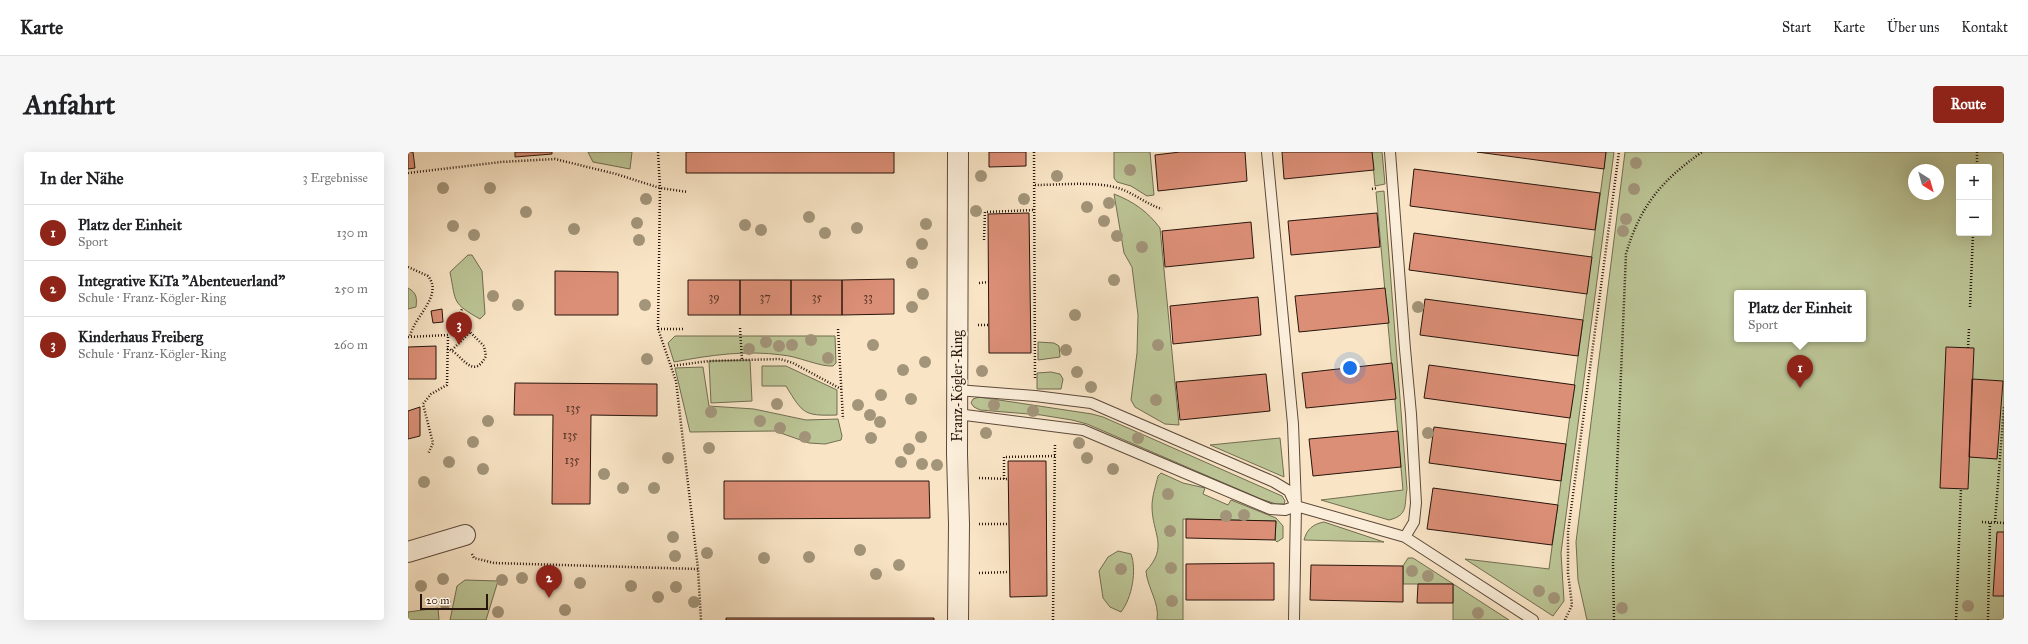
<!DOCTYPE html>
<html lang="de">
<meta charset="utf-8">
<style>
:root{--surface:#fff;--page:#f6f6f6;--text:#202124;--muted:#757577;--line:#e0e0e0;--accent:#8f2418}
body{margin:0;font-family:"IM FELL Great Primer",serif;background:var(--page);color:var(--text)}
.controls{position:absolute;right:12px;top:12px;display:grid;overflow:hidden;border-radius:4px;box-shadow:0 4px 16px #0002}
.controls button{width:36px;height:36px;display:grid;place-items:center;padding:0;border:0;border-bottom:1px solid var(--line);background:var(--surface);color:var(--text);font:20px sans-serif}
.compass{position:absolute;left:1500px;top:12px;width:36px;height:36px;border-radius:50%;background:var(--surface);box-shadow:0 4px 16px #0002;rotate:143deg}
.scale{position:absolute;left:12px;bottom:10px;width:68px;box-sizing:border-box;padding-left:4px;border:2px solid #28150c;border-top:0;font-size:11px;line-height:14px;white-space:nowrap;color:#28150c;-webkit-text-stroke:3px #fbeeda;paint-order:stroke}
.you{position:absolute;left:942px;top:216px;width:14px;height:14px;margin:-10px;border:3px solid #fff;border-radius:50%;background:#1a73e8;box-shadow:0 0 0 6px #1a73e833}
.badge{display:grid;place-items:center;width:26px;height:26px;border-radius:50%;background:var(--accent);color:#fff;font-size:13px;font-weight:700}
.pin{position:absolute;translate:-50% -33px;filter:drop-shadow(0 1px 2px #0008)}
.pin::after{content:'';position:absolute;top:21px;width:14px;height:12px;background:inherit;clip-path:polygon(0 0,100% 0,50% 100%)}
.popup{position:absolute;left:1326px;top:138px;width:132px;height:52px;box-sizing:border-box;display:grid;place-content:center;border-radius:4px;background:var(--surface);filter:drop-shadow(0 1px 3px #0005);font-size:13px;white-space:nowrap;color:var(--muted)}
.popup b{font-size:15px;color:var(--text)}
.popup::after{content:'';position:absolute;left:50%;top:100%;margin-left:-8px;border:8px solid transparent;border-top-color:var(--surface)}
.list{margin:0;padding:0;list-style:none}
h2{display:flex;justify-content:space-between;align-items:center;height:52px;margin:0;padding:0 16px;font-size:17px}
h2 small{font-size:13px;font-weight:400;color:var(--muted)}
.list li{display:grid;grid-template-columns:26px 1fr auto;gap:12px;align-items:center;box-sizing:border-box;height:56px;padding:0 16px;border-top:1px solid var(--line)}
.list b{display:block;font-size:15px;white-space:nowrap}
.list p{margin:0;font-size:13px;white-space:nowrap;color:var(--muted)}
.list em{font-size:13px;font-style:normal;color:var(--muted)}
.map{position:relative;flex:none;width:1596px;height:468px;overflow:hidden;border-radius:4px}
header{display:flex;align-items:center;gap:24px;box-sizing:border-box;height:56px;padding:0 20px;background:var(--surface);border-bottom:1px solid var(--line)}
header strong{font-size:19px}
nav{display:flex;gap:22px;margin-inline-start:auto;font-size:14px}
.intro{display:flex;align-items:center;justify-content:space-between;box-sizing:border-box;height:96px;padding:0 24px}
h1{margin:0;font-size:28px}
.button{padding:10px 18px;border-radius:4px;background:var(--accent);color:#fff;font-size:14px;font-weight:700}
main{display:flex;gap:24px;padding:0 24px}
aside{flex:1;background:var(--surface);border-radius:4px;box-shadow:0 4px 16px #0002}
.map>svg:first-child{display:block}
.green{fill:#bcc596;stroke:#726d51;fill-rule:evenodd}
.building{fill:#dc8f77;stroke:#28150c}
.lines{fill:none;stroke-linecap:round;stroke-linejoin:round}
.lane-casing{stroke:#5c493a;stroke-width:12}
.street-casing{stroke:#5c493a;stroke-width:22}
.path{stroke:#28150c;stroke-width:2.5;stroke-dasharray:1 2;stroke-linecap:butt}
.lane{stroke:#fbeeda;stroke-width:10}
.street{stroke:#fbeeda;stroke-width:20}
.tree{fill:#a3957a}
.labels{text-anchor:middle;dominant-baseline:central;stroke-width:4;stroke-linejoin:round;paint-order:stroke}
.number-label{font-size:12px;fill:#553427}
.street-label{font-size:14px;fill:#28150c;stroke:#fbeeda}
</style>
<header>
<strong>Karte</strong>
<nav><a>Start</a><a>Karte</a><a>Über uns</a><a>Kontakt</a></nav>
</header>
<div class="intro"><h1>Anfahrt</h1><a class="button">Route</a></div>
<main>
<aside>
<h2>In der Nähe<small>3 Ergebnisse</small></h2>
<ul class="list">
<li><span class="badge">1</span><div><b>Platz der Einheit</b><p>Sport</p></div><em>130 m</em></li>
<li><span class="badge">2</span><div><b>Integrative KiTa &quot;Abenteuerland&quot;</b><p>Schule · Franz-Kögler-Ring</p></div><em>250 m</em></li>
<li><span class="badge">3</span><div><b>Kinderhaus Freiberg</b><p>Schule · Franz-Kögler-Ring</p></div><em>260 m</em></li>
</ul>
</aside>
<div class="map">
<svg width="1596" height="468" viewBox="0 0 1596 468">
<rect width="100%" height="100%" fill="#f9e5c6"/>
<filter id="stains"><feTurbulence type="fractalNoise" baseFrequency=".005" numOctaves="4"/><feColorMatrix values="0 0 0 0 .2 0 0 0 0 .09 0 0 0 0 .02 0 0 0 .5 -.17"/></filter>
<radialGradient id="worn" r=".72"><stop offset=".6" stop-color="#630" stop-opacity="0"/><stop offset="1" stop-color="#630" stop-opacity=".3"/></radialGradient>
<path class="green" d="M180 0H224L222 17 185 10Z
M706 0H742L746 43 739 44 723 34 709 30 706 26Z
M964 0H974L977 32 967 34Z
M1198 0H1206L1153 401 1156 449 1145 464 1057 407 1141 417Z
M1217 0H1596V468H1179L1170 428 1168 390ZM1551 15H1581V81H1551ZM1506 18H1530V42H1506ZM1329 141H1455V187H1329Z
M976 39 999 337C996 353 1001 363 981 368L913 348 995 338 968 40Z
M706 42C726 50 739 59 752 76L771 273 757 272 727 255 723 248 729 201 730 163 724 115 716 101Z
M60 103H64L74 119 77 162 72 167C44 151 48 151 42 120Z
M0 136C9 141 9 146 8 155L0 157Z
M267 184H427L428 211 425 214C412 215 389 204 374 203 338 198 302 203 266 210L260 191Z
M630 190 646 191 651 194 652 205 630 208Z
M342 208 344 249 303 251 301 209Z
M354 214H378L429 238V263C396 264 395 262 378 234H354Z
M295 215 301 254 346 257 398 268 430 267 434 284 433 288 417 292 401 291 367 279 282 280 267 216Z
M643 220 652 222 655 227 653 237H629V221Z
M571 245 684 262 695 265 874 344 877 349 876 352H868L853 347 679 272 664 268 633 263 572 258 566 255 563 251 565 247Z
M872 286 876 325 802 293Z
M753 321 775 331 797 336 795 342 820 353 823 348 868 366 875 374V386L869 390 867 388 868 369 775 367V468H749C752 451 739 435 738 419 761 394 744 382 744 354 744 344 748 333 750 324Z
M916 370 976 390 896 388C899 377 905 372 916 370Z
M710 399 723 402C729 418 724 446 713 460L702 455 695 446 691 419 700 405Z
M1000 406H1005L1101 468H1045V432H995V414Z
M57 428 90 429 78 468H42L49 434Z
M30 456 31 468H0V460Z"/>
<path class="building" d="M0 0H5L7 16 0 17Z
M107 0H144V2L107 5Z
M278 0H486V21H278Z
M581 0H618V14L581 15Z
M772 0H837L839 29 750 39 747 3Z
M874 0H964L966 18 876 27Z
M1069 0H1198L1196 17Z
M1006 17 1192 41 1187 78 1002 54Z
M621 61 623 201H581L580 62Z
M969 61 972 95 883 103 880 69Z
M843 70 846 106 757 115 754 79Z
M1006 81 1184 105 1179 142 1001 118Z
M147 119 210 120V163H147Z
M486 127V162L434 163V128Z
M280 128H332V163H280Z
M332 128H383V163H332Z
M383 128H434V163H383Z
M977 136 981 171 891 180 887 144Z
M850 145 853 183 765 192 762 154Z
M1017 147 1175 168 1170 204 1012 183Z
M34 157 35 170 25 171 23 159Z
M28 194V227H0V195Z
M1538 195 1566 196 1560 337 1532 336Z
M984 211 988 247 898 256 894 221Z
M1021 213 1167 233 1162 266 1016 246Z
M858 222 862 259 772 268 768 230Z
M1564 227 1595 229 1589 307 1561 305Z
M107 231 249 232V264L183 263 182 352H144L145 263H106Z
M12 255V284L0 287V259Z
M1026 275 1158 292 1153 329 1021 311Z
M990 279 993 315 905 324 901 287Z
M600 309H638L639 444 602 445Z
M316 329H521L522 366 316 367Z
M1025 336 1150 353 1144 393 1019 377Z
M778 367 868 369 867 388 778 386Z
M1589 380H1596V444H1585Z
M866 411V448H778V412Z
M903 413 995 414V450L902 448Z
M1010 432H1045V451H1009Z
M318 466H526V468H318Z"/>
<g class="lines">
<g class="lane-casing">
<path id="lane" d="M859 0 885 272 888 354 886 468
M982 0 997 197 1003 262 1008 351 1006 370 997 385
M549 238 627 244 683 251 866 330 881 339 886 350
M549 262 675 278 862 357 877 358 888 354 997 385 1125 468"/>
</g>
<g class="street-casing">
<path id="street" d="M0 400 57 383
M550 468 551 372 549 302 550 0"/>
</g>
<path class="path" d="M250 0 252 36 250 177 268 229 290 417 293 468
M626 0 627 227
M1569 0V15
M0 21 93 10 147 7 208 22 252 36 280 40
M627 33C652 33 686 29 710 36 726 41 738 52 754 57
M964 37 969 36
M576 88 577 60 627 58
M0 115 20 124C36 144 5 165 2 185
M571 131 581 130
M1562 155 1565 81
M570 173H581
M332 176 334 208
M250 177H276
M430 177 435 267
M0 185 40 183 39 233 23 242 15 252 25 291 20 302
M1560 196 1561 177
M39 197C53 199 64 231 78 204L76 194 49 167 54 157
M44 198 62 180
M263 214 301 209 372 207 385 211 433 237
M571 326 600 327
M596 327V305L647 304
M1574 370 1596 371
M1587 370 1596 254
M571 372H601
M64 402 66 406 86 411 290 417
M571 421 601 420
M645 468 647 291
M1157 468 1164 453 1160 421V380L1211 0
M1206 468 1205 412 1218 102C1232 54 1253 29 1294 0
M1548 468 1553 337
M1580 468 1582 370"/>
<use href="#lane" class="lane"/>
<use href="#street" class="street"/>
</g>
<g class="tree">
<circle cx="1228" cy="11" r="6"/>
<circle cx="722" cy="18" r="6"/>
<circle cx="573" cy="24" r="6"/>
<circle cx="649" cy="24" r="6"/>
<circle cx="35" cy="36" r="6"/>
<circle cx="82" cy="36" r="6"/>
<circle cx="1226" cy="37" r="6"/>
<circle cx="238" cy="47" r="6"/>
<circle cx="616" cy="47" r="6"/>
<circle cx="701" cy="51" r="6"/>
<circle cx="679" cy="55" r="6"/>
<circle cx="568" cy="59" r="6"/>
<circle cx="118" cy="60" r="6"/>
<circle cx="401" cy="65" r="6"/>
<circle cx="1218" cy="67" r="6"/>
<circle cx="696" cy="69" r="6"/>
<circle cx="229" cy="71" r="6"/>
<circle cx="518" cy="72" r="6"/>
<circle cx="337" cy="73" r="6"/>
<circle cx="45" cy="74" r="6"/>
<circle cx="449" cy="76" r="6"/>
<circle cx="166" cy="77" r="6"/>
<circle cx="353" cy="78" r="6"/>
<circle cx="1215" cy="79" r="6"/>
<circle cx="417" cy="81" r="6"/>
<circle cx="66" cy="83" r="6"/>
<circle cx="709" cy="84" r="6"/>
<circle cx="231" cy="88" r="6"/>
<circle cx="514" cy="92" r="6"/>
<circle cx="734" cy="95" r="6"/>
<circle cx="504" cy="111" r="6"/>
<circle cx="706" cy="128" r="6"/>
<circle cx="515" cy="142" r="6"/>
<circle cx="85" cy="144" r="6"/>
<circle cx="110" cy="153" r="6"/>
<circle cx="237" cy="153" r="6"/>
<circle cx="504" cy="155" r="6"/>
<circle cx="1010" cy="155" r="6"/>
<circle cx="667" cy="163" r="6"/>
<circle cx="403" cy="188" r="6"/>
<circle cx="358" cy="190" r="6"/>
<circle cx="384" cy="193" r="6"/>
<circle cx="465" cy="193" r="6"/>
<circle cx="750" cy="193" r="6"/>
<circle cx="371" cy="194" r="6"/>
<circle cx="341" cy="197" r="6"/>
<circle cx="658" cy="198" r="6"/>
<circle cx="420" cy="206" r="6"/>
<circle cx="239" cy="207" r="6"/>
<circle cx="517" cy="210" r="6"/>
<circle cx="495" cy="218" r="6"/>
<circle cx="574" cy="219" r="6"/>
<circle cx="669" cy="220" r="6"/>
<circle cx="683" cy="235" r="6"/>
<circle cx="473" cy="243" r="6"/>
<circle cx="503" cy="247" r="6"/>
<circle cx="748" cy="248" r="6"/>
<circle cx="369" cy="252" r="6"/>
<circle cx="450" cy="253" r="6"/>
<circle cx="586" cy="253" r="6"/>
<circle cx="625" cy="259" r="6"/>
<circle cx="303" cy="260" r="6"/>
<circle cx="462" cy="263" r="6"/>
<circle cx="80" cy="269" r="6"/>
<circle cx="352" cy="269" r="6"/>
<circle cx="472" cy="270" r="6"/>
<circle cx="372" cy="276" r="6"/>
<circle cx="578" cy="281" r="6"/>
<circle cx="1020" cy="281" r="6"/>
<circle cx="397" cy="285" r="6"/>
<circle cx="513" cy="285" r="6"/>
<circle cx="463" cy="286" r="6"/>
<circle cx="730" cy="286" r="6"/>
<circle cx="65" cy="290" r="6"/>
<circle cx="671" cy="291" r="6"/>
<circle cx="301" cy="296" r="6"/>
<circle cx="501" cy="297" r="6"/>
<circle cx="260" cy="306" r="6"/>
<circle cx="679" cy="306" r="6"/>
<circle cx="41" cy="310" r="6"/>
<circle cx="493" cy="310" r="6"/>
<circle cx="514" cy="312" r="6"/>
<circle cx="529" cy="313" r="6"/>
<circle cx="75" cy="317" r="6"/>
<circle cx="705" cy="317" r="6"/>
<circle cx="196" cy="322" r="6"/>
<circle cx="16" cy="330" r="6"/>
<circle cx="215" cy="336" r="6"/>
<circle cx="246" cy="336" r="6"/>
<circle cx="760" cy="342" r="6"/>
<circle cx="836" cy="363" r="6"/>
<circle cx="818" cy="364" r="6"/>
<circle cx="762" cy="379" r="6"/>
<circle cx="265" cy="385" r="6"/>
<circle cx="452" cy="398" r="6"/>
<circle cx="299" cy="401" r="6"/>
<circle cx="267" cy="404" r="6"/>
<circle cx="401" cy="405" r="6"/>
<circle cx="356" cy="406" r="6"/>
<circle cx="491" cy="413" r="6"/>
<circle cx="763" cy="416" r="6"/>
<circle cx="713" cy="417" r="6"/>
<circle cx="1004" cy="419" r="6"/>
<circle cx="468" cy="422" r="6"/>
<circle cx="1020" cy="424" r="6"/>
<circle cx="114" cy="426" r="6"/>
<circle cx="35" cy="427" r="6"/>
<circle cx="94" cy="428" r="6"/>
<circle cx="172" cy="431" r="6"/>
<circle cx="13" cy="434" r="6"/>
<circle cx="223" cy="434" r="6"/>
<circle cx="268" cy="435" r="6"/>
<circle cx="1131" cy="439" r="6"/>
<circle cx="250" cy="445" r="6"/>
<circle cx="1146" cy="446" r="6"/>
<circle cx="764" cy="449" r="6"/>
<circle cx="286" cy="450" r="6"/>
<circle cx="37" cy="451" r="6"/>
<circle cx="1560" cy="454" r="6"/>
<circle cx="1214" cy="456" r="6"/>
<circle cx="157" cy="458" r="6"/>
<circle cx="90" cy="460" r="6"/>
<circle cx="1070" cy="461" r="6"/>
</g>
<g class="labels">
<g class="number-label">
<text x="306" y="145">39</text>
<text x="357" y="145">37</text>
<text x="409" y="145">35</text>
<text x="460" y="145">33</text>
<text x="165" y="256">135</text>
<text x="162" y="283">135</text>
<text x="164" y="308">135</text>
</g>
<g class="street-label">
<text transform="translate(549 234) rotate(-90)">Franz-Kögler-Ring</text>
</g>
</g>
<rect width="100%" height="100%" filter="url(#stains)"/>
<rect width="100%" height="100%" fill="url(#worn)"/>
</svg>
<div class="controls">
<button>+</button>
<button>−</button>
</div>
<svg class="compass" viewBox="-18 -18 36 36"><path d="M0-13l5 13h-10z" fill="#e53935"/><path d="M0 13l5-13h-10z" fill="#757577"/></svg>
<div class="scale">20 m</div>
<div class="you"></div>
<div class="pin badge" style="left:1392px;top:236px">1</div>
<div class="popup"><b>Platz der Einheit</b>Sport</div>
<div class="pin badge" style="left:141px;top:446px">2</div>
<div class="pin badge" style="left:51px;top:193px">3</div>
</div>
</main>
